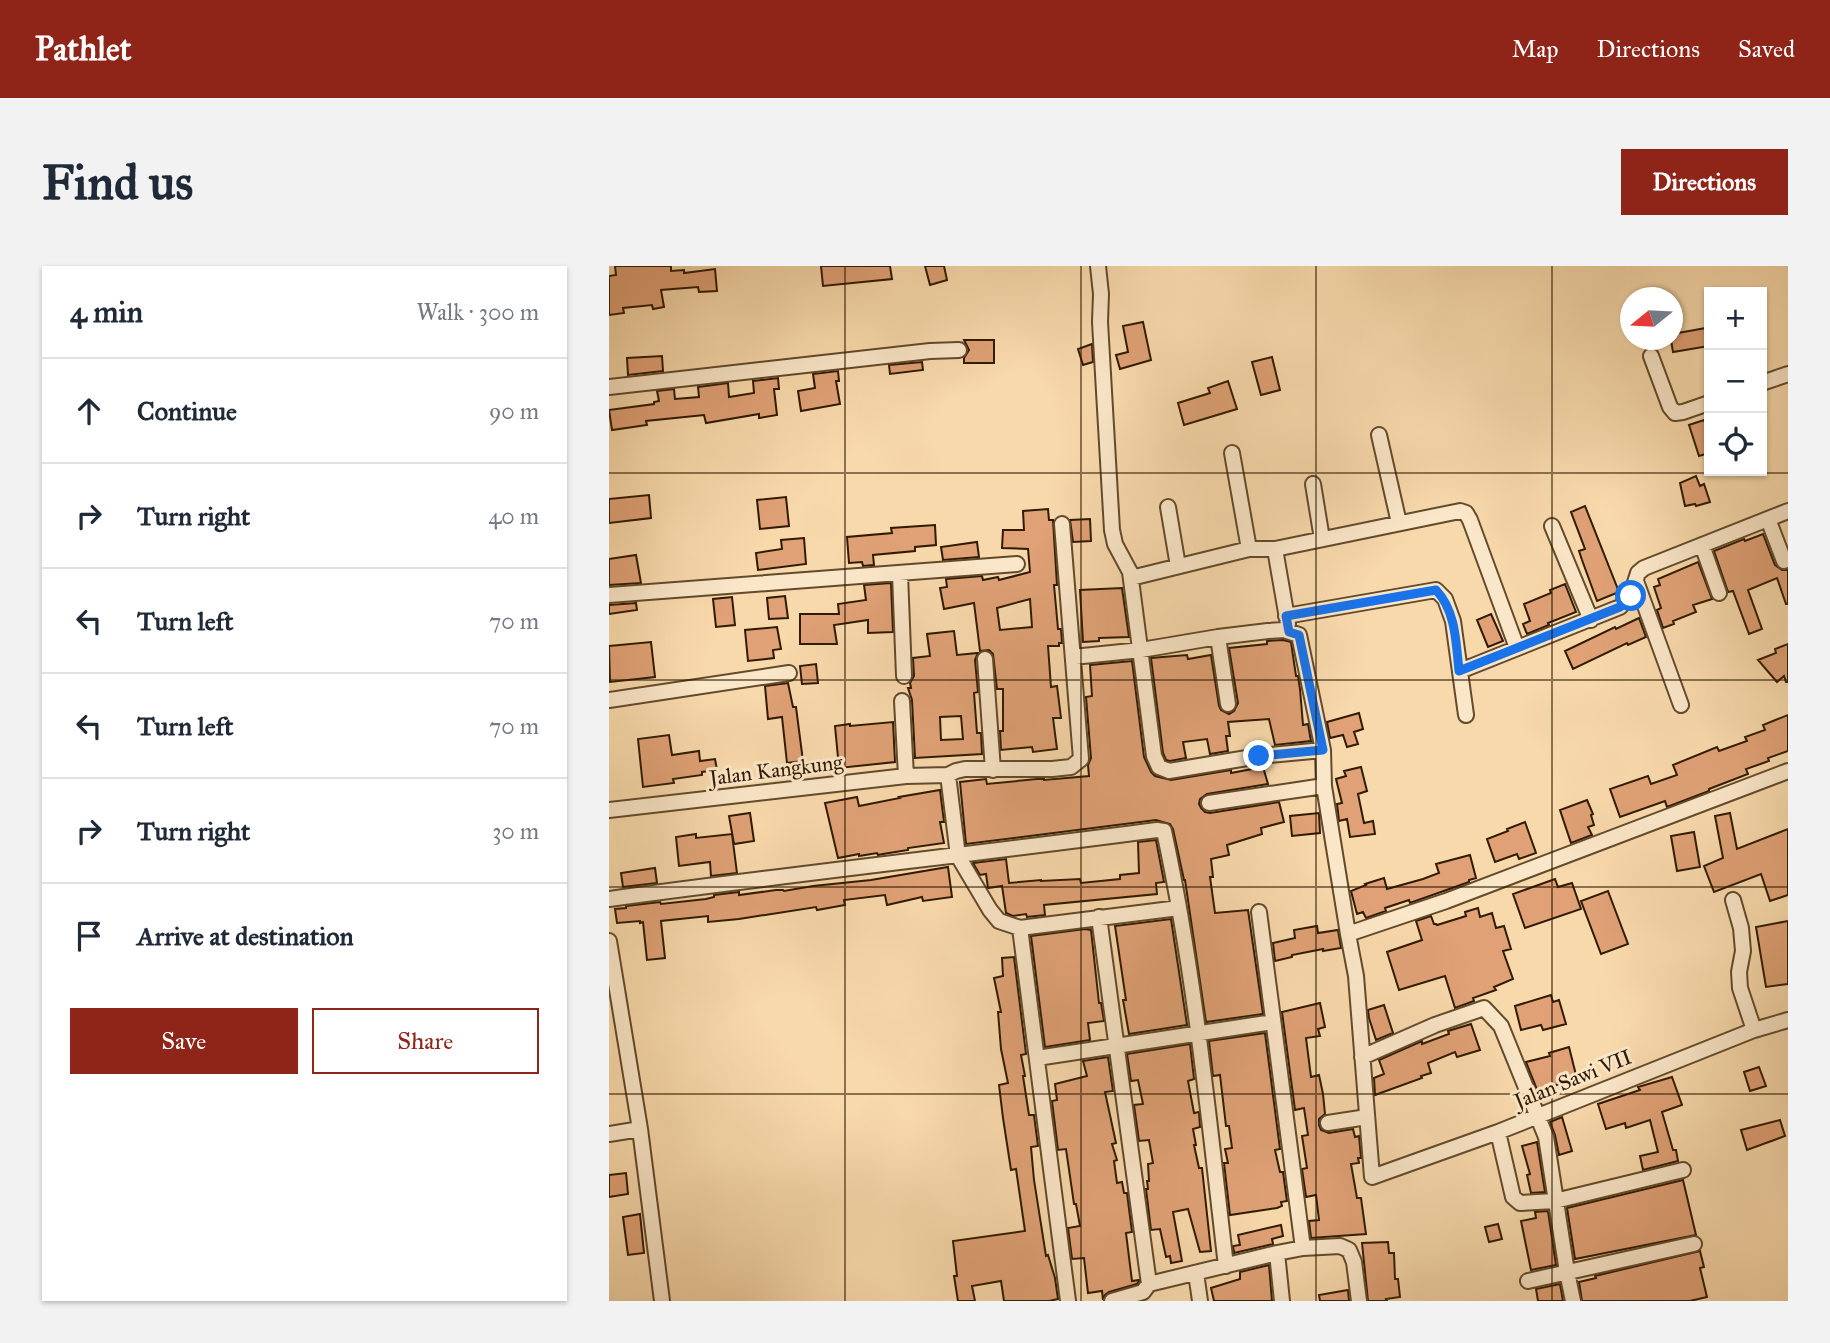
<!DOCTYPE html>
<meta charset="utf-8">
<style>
:root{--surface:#fff;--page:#f2f2f3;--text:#1f2937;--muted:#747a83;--line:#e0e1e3;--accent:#8f2418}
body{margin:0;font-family:"IM FELL Great Primer",serif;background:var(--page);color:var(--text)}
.controls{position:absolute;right:21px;top:21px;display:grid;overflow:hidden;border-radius:0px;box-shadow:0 2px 5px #0004}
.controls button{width:63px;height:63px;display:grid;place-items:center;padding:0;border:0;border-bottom:2px solid var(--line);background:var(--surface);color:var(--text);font:35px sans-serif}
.compass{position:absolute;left:1011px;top:21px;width:63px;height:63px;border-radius:50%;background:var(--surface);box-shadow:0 2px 5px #0004;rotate:252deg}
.stop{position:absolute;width:21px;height:21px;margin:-16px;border:5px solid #1a73e8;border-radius:50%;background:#fff}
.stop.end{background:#1a73e8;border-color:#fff;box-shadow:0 2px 7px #0008}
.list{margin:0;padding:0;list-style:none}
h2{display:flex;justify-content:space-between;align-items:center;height:91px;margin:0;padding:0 28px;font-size:30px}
h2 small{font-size:23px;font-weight:400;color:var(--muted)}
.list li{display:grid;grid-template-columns:46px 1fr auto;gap:21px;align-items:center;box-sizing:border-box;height:105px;padding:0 28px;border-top:2px solid var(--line)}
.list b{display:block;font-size:26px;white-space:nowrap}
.list em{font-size:23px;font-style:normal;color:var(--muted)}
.actions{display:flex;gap:14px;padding:21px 28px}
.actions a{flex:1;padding:16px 0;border:2px solid var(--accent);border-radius:0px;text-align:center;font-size:24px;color:var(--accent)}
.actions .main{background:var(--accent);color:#fff}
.icon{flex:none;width:38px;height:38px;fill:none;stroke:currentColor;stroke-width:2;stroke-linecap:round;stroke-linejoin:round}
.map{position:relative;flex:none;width:1179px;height:1035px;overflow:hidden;border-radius:0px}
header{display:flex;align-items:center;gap:42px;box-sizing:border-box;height:98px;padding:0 35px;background:var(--accent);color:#fff}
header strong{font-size:33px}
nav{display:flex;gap:38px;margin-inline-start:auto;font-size:24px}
.intro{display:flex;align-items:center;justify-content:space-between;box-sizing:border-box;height:168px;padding:0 42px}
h1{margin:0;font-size:49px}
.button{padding:18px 32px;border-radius:0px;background:var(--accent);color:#fff;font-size:24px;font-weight:700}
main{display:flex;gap:42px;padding:0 42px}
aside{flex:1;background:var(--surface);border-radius:0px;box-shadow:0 2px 5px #0004}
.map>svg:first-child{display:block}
.building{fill:#dfa175;stroke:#301a00;stroke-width:2;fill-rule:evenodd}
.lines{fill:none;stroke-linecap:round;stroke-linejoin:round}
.minor-casing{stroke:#624a2b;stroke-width:18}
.minor{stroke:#fae6c8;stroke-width:14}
.route{stroke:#1a73e8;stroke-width:9}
.grid{fill:none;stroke:#301a00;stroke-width:2;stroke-opacity:0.55}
.labels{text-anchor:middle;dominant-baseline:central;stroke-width:6;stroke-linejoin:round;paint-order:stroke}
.street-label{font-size:21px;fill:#301a00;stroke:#fae6c8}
</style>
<header>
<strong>Pathlet</strong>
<nav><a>Map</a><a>Directions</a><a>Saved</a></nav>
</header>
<div class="intro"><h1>Find us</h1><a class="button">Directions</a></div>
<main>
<aside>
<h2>4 min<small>Walk · 300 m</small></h2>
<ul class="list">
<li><svg class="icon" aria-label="ahead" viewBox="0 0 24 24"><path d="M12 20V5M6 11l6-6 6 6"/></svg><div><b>Continue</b></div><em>90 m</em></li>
<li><svg class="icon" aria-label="right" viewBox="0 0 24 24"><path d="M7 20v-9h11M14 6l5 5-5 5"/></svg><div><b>Turn right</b></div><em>40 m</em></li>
<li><svg class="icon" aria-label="left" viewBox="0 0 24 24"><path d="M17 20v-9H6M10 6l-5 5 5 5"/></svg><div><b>Turn left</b></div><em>70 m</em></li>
<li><svg class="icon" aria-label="left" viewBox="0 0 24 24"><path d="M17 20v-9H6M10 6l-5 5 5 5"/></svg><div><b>Turn left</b></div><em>70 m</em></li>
<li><svg class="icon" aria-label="right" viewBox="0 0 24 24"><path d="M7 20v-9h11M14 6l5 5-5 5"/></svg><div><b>Turn right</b></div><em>30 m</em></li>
<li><svg class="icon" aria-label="arrive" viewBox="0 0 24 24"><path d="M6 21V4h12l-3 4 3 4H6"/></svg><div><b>Arrive at destination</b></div></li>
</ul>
<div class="actions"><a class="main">Save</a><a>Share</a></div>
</aside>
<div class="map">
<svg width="1179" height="1035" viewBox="0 0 1179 1035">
<rect width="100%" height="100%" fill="#f8d9ab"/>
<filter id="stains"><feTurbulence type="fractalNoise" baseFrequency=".00286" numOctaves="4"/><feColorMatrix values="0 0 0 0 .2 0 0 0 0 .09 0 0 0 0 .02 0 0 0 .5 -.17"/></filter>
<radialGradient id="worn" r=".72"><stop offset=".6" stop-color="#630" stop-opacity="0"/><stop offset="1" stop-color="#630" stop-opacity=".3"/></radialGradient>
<path class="building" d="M6 0H62V5L75 4V7L106 3 108 25 90 26 89 21 52 24 55 41 44 43 43 39 14 42 15 47 0 49V10L7 9Z
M212 0H281L283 13 214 20Z
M316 0H335L338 14 321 19Z
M534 56 542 94 511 103 507 89 519 86 514 60Z
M1097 62 1100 80 1064 86 1062 74H1063V68Z
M355 74H385V97H355V92L360 84Z
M483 78 484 96 474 99 469 83Z
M53 90 54 105 19 109 18 92Z
M663 91 671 124 652 129 643 96Z
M313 96 314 104 281 108 280 99Z
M229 105 230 115H227L231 138 192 145 189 125 206 122 204 108Z
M169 112 170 123H165L168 149 150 152V148L97 157 95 149 37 155 38 159 3 164 0 144 45 138V136L50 135 48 125 65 123 66 133 90 131 89 121 119 117 120 131 145 127 144 115Z
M619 115 628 143 575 159 569 137 601 127 599 122Z
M1095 154 1100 169V187L1090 190 1080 159Z
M1087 210 1091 220 1095 218 1101 236 1087 240 1086 238 1076 240 1071 217Z
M40 229 42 252 0 257V233Z
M177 231 180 260 151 263 148 234Z
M976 240 1010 326 988 335 973 294 970 285 976 283 962 246Z
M439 243 440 254H444L448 319H445L449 363H452L453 377H450V380H439L442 421 448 420 452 452H444L448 483 424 486 423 481 392 484 391 465H394V423H388L384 388 380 384 371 385 365 337 335 343 331 322 338 321 337 313 373 310 374 314 389 311 390 314 421 306 419 283 393 282 394 264H415L414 245ZM421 333 423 361 391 364 388 342Z
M481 253 482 275 464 276 461 254Z
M326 259 327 279 306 281V285L264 289 265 299 254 300 253 296 240 297 238 271 283 267 282 262Z
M1154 268 1166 299 1173 304H1179V338H1177L1168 312 1139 324 1153 363 1140 368 1124 325 1119 326 1105 285 1135 273 1136 275Z
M195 272 197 298 149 304 147 287 173 283 172 274Z
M368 276 370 291 334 294 332 281Z
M27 289 32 317 0 319V293Z
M1089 296 1103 333 1084 339 1087 346 1064 355 1065 358 1054 362 1048 344 1052 342 1045 321 1051 319 1049 313Z
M282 317 284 366 259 367V354L225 359 228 378H191V348H230L229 338 257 334 255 319Z
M956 318 967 346 939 357 940 359 918 368 914 358 921 355 915 338 942 327 941 324Z
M513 322 520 371 490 372V375L474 376 471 324Z
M176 330 179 352 160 353 158 332Z
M123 331 126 359 107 361 104 333Z
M27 337 28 344 0 348V339Z
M882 348 894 375 879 381 868 354Z
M1030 352 1037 371 1019 379 1018 377 964 403 956 385 1006 361 1007 363Z
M168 361 172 383 164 384 165 392 139 395 136 364Z
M345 365 348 389 369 387 366 394 369 426 365 427 368 467H372L373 488 306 492 303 434 299 422H302L301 417 305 410 304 392 321 390 318 368ZM352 450 354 473 332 474 331 451Z
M674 374 682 376 687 410H689L691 423 694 459 699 458 702 475 666 479 660 453 619 456 621 470H617L619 485 601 488 598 473 574 476 577 492 561 495 557 494 554 487 542 392 578 389 579 393 602 389 610 440 612 444 620 448 625 445 629 437 620 382 658 378V375Z
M42 376 46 411 1 416 0 380Z
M1179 378V416H1177L1175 410 1168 416 1149 394 1167 387 1166 383Z
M523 395 535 491 542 506 546 510 562 514 622 504V507L654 501 659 518 598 528 591 533 590 538 592 542 596 546 601 547 670 536 675 556 652 562 653 568 618 579 620 589 602 593 604 611H601L606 647 639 644 654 748 597 756 576 614H575L564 563 561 558 547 554 357 578 351 516 377 513 378 518 428 513H435V514L480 510 479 499 482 492 477 431 483 430 481 399Z
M207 398 209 417 193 418 191 400Z
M179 417 184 441H187L194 495 178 497 173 451 159 453 156 420Z
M750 447 754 463 745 466 749 478 738 481 734 469 721 472 718 456Z
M1179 449V485L1159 492 1160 495 1137 503 1139 508 1100 523V525L1058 541 1056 535 1011 551 1001 523 1039 510 1042 518 1068 509 1064 499 1108 481 1110 485 1138 475 1136 471 1156 464 1154 459Z
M284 456 286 496 230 502 226 460 241 458V460Z
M60 469 63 489 90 485 91 495 106 493 108 504 93 506V509L64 513 65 517 34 521 29 473Z
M752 501 758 525 749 528 755 557 764 555 766 568 741 571 738 553 730 555 728 538 733 537 727 513 737 510 735 505Z
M331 524 335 556H331L335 577 299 582V584L274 588 269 589 268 587 250 590V588L229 592 216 537 248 531 250 540 291 532 290 531Z
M978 534 984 548 982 549 985 559 979 561 983 569 962 577 951 544Z
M141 547 145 575 125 578 120 550Z
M710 547 711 567 683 570 681 550Z
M1121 547 1128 583 1179 563V629L1161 635 1152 608 1105 626 1095 600 1114 592 1106 550Z
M916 556 927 587 910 593 908 588 886 596 878 573 899 565 898 563Z
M1085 566 1091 601 1068 605 1062 570Z
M87 568V572L123 568 128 607 102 610 101 596 70 600 67 571Z
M547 574 555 616 547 617 548 628 435 639 436 649 418 651 417 648 404 650 397 647 393 620 379 622 377 608 371 609 364 597 397 593 400 617 432 614V615L471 613 472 617 511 613V609L530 607 529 576Z
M861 589 867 612 860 614V616L801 637 800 634 776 642 777 645 757 652 754 646 748 648 742 625 757 619 756 618 775 612 778 623 814 613 830 607 827 598Z
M339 601 343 631 314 635 313 631 278 639 276 629 235 634 236 639 208 644 207 641 130 653 99 656V650L52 655 56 692 38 694 34 656 31 657V655L8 657 6 643 17 642V640L51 636 52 638 97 633 105 631V629L130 626V629L167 624H174L175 625 204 620 262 614Z
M46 602 48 617 14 621 12 607Z
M946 613 949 621 963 617 972 643 916 662 904 628Z
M999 625 1019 678 992 688 972 635Z
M869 642 871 651 883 647 887 662 895 660 902 683 894 685 904 713 885 721 887 724 864 732 865 735 846 742 836 710 790 724 778 686 813 674 807 655 822 650 825 658H827L828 659 857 650 856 646Z
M562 653 578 759 520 768 514 734H517L506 660Z
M1179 655V718L1157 721 1147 661Z
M708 660 709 667 729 664 732 682 714 685V683L683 689V691L666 695 664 677 686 672 685 664Z
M476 663 482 664 490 737H492L495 755 479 757 481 774 436 781 422 670Z
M405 691 417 788 412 789 416 810H414L420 849H425L429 880 422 881 425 914 437 990 439 989 446 1012 449 1033 440 1035H395L392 1015 363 1020 366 1035H349L345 1010H348L344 975 416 965 407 903 402 904 394 852 390 819 399 817 392 783 389 746H392L385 712 394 710 393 692Z
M942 729 944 736 950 734 957 758 934 764 932 759 912 764 906 740Z
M711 737 716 761 709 763 711 770 697 772 702 811 710 809 714 828 716 848 710 853V859L712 864 720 867 744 863 746 871 750 870 752 892H749L750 897 742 898 748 932H752L757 968 702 972 700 955 710 954 707 929 697 931 693 903 698 902 693 870 699 869 695 842 686 844 673 746Z
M775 739 784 767 767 774 760 752 759 744Z
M862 758 871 784 848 791 846 786 819 797 822 807 812 810 813 812 766 829 765 812 775 808 770 794 813 775V778L840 768 839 765Z
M656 767 671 883 666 884 671 906H674L678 935 672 936 673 940 668 942 621 949 615 897H619L616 883 623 882 620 860H617L611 809 604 810 600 775Z
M581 778 585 813 579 815 585 847 590 846 591 861 584 863 587 879H585L590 902H593L602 985 591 986 579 943 564 946 573 995 562 997 561 990 557 991 551 963 542 964 537 923H539L538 915H540L539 898 544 897 540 874 530 875 525 839 534 838 529 814 522 815 518 788Z
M960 781 968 813 940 821 942 828 931 831 917 796 941 790 940 787Z
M499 791 504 825 496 826 507 877 503 878 508 894 505 895 508 917 513 916 515 927H518L523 966 517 967 523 1015 530 1014V1015L528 1018 500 1026 496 1029 494 1034 493 1025 479 1027 475 992 463 993 459 962 471 960 467 938H465L457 883 449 884 443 835 448 834 446 818 478 810 474 795Z
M1150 801 1157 820 1141 825 1135 806Z
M1063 811 1073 839 1053 846 1064 884H1067L1069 895 1034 904 1031 890 1049 886 1041 854 1017 862 1016 857 997 863 989 838 1031 824 1029 821Z
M953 851 963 885 950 889 946 869 941 856Z
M1171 854 1176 870 1138 884 1132 864Z
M928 876 936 926 922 927 918 909 921 908 913 880Z
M17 907 19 928 0 931V909Z
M1074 914 1087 969 966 993 958 942Z
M939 945 947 999 922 1004 912 955 927 952 926 946Z
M31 948 35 987 19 989 14 951Z
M889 958 893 973 880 976 876 961Z
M672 959 674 970 663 973 664 978 625 987 624 980 631 979 629 969Z
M779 976 780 987H785L786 1013H789L791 1031 777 1033 778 1035H759L753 977Z
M1091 985 1095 1001 1091 1002 1098 1031 1081 1035H973L970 1016 987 1012 986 1010Z
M660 999 663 1035H605L602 1022 631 1013V1006Z
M951 1018 954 1035H929L927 1023Z
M739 1024 740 1035H711L710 1029Z"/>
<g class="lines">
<g class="minor-casing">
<path id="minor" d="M489 0 492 28 491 56 503 264 506 278 521 306 545 490 550 501 560 505 650 490 714 484
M1042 90 1061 141 1066 147 1074 146 1100 137
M1153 117 1179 108
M0 121 321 85 350 84
M770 169 790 257
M623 187 640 283H666L679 358
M704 218 713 273
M559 241 569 300
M1159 253 1175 295
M943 260 982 354
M1093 279 1110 327
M666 283 851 245 857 247 861 254 908 382
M291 308 295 410
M522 312 640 283
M1027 315 1072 439
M0 329 408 298
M677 350 827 324 836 333 844 355 857 449
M609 371 619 438
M464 391 532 384 609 371 659 365 675 364 690 369 714 484 715 520 739 668 747 710 763 911 889 866 1145 764 1179 754
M376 393 384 504
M851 405 1011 341 1022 329 1029 307 1035 302 1179 245
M0 434 180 407
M293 435 297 510
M339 509 349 590 381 644 390 655 411 662 570 642
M600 537 715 520
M0 544 297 510 339 509 347 505 356 503H443L462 501 472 493 453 258
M0 633C183 608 366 588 548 564L555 565C586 708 600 855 617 1000
M1124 634 1132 662 1134 685 1130 706 1131 722 1145 764
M650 646 694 982
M490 651 540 1018
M411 662 459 1035
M739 668 837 635 1179 505
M0 675 31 863 53 1035
M753 791 826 759 875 742 892 760 937 871 958 1006 964 1035
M428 792 664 756
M719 857 758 851
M889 866 904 931 911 937 946 935 1074 904
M0 868 31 863
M668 987 673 1035
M587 1007 591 1035
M919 1015 1085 978
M503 1035 534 1026 540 1018 668 987 694 982 731 980 740 984 745 996 750 1035"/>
</g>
<use href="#minor" class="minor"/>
</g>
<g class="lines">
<path class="route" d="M650 490 714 484 690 369 680 366 677 350 827 324C847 345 847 377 850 405L1011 341 1022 330"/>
</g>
<path class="grid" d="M236 0V1035M472 0V1035M707 0V1035M943 0V1035M0 207H1179M0 414H1179M0 621H1179M0 828H1179"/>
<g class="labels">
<g class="street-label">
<text transform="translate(167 504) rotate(-7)">Jalan Kangkung</text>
<text transform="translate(964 813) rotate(-22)">Jalan Sawi VII</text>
</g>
</g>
<rect width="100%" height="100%" filter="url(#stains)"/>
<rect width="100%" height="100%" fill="url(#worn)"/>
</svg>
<div class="controls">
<button>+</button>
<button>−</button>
<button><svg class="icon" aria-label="locate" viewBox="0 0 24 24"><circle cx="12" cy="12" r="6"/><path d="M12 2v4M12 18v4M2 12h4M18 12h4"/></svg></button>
</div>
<svg class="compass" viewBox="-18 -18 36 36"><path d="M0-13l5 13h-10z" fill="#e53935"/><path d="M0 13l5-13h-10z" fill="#747a83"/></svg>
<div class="stop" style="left:1022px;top:330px"></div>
<div class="stop end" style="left:650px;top:490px"></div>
</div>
</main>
